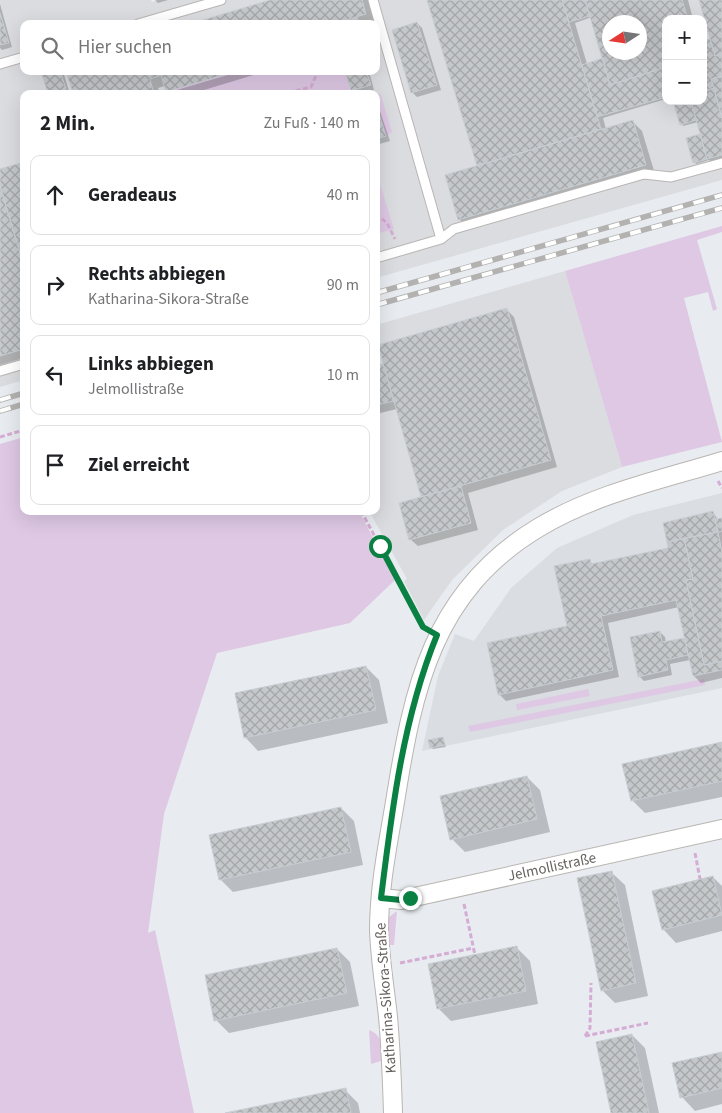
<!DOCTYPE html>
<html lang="de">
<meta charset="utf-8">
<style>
:root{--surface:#fff;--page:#f2f2f2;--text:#202124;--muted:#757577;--line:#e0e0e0}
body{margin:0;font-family:"Source Sans 3",sans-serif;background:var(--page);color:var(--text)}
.controls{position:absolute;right:15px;top:15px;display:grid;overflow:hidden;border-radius:10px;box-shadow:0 5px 20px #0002}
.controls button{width:45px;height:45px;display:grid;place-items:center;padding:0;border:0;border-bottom:1px solid var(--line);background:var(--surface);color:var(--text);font:25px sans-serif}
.compass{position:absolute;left:602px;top:15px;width:45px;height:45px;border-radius:50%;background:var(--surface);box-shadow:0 5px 20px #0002;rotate:258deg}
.stop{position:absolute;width:15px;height:15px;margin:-11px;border:4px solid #0b8043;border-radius:50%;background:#fff}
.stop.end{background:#0b8043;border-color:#fff;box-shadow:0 1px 5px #0008}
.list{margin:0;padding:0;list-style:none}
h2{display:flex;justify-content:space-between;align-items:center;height:65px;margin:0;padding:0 20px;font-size:21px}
h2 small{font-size:16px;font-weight:400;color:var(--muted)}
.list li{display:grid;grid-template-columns:32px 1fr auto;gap:15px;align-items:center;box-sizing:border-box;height:80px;margin:0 10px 10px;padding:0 10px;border:1px solid var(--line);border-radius:10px}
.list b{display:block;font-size:19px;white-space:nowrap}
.list p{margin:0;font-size:16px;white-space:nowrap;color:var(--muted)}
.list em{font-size:16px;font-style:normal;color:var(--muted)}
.icon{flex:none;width:28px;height:28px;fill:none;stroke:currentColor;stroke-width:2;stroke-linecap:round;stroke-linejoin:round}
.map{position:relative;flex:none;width:722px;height:1113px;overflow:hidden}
.search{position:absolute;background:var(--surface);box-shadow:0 5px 20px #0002;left:20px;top:20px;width:360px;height:55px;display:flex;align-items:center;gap:12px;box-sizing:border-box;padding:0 18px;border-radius:10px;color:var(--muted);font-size:19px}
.panel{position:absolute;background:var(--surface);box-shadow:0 5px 20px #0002;left:20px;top:90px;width:360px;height:425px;border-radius:10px}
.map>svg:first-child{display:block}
.industrial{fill:#dadcdf;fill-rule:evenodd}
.education{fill:#dadde2}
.green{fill:#dec8e4}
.shadow{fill:#0003;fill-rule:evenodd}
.building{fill:url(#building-cross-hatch);stroke:#c7ced4;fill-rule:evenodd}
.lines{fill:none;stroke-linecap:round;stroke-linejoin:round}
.lane-casing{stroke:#b9b5b3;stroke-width:11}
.street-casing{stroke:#b9b5b3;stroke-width:20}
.path{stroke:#d5acd3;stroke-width:3;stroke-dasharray:5 2.5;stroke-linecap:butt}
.lane{stroke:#fff;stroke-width:9}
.street{stroke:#fff;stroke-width:18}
.rail-casing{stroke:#b3b2b1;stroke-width:5.5}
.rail{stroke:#fff;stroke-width:4;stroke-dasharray:11;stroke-linecap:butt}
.route{stroke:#0b8043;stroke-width:6}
.labels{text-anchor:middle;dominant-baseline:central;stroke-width:5;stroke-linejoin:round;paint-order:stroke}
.street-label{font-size:15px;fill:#67625f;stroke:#fff}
</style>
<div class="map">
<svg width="722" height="1113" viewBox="0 0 722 1113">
<defs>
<pattern id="building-cross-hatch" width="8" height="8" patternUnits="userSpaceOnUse" patternTransform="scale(1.25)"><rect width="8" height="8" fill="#c5c8cb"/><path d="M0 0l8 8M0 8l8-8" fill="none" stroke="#a4a6a8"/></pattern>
</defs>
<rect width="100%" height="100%" fill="#e8ecf0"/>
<path class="industrial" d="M0 0H151L152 2 159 0H722V180L376 278V94H24V380L0 387ZM666 19H703V101H666ZM610 22H640V52H610ZM24 24H376V71H24Z
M565 271 622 467 562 491 503 530 452 580 424 620 404 581 407 579 369 511H376V325Z"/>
<path class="education" d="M722 493V688L422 751 438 676 455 634 474 641 511 588 557 548 633 515Z"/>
<path class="green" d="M236 71H345L352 94 166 92Z
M377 93 381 95 392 132 386 136 375 94Z
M376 171 394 229 376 234Z
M722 226V232L697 240 717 309 713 311 708 292 684 298 722 442 622 467 565 271Z
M24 437V511H359L395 580 350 623 217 653 164 814 148 933 155 930 194 1113H0V444Z
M704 679 705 685 470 732 468 726Z
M588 689 590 696 517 710 516 704Z
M397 911 394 945H387L389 917Z
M369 1030C382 1034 385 1050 381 1061L371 1064Z"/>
<path class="shadow" d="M155 0H168L158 3Z
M274 0H368L375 23 195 24Z
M428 0H688L693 19H666V99L603 118 606 129 632 121 642 131 655 174 469 229 459 219 479 167ZM592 17 604 59 587 64 575 23ZM610 22H640V52H610Z
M700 0H722V160L713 163 709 160 696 164 694 162 699 135 703 139 698 122 683 126 674 101H703V42L711 39Z
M0 4 12 47 2 50 0 48Z
M417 23 422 28 441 90 417 97 412 92Z
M42 71H63L70 94H49Z
M68 71H232L170 90V92L241 71H267L191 94H169L165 86 158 88 160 94H74Z
M346 71H369L374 90 356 94 352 90Z
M376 99 390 141 376 145Z
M24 164V358L0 365V171Z
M507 310 514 317 557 467 468 493 478 530 418 546 410 539 423 498 397 409 376 414V367Z
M713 512 718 520 722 519V678L701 683 694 676 690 660 670 664 672 675 644 681 639 676 660 632 665 637 666 643 686 639 679 607 608 623 619 677 506 701 499 694 569 627 589 560 594 565 670 549Z
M366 667 379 680 388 723 258 751 245 737Z
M442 738 446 747 433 749 431 747Z
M722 744V797L645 813 632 800Z
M527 777 540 790 550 832 465 852 452 839Z
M341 808 354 821 363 865 233 892 220 879Z
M611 872 625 885 648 996 615 1003 602 990Z
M713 877 722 886V931L676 943 663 929Z
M517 948 530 961 538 1004 451 1021 438 1008Z
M337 949 350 962 359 1006 229 1033 216 1020Z
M632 1035 645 1048 659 1113H612Z
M722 1053V1104L695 1111 682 1097Z
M345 1090 358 1103 360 1113H231Z"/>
<path class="building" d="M270 0H362L366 14 334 24H190Z
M427 0H562L601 129 477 166Z
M562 0H585L590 16 569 22Z
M585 0H682L688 19H666V67L610 85ZM610 22H640V52H610Z
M699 0H722V54L715 56Z
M0 13 9 43 0 45Z
M357 17 359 24H334Z
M417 22 437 85 411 93 392 30Z
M710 39 715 56 722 54V76L711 79 714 88 703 92V40Z
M603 58 610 85 666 67V97L597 117 582 65Z
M41 71H60L66 89 48 94Z
M66 71H174L150 79 154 94H73Z
M174 71H236L166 92 161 75Z
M345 71H366L371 85 351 91Z
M722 76V118L711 79Z
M714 88 722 118V155L707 159 691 101H703V92Z
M673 101H691L696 120 680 125Z
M376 105 386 136 376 139Z
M633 120 646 165 458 220 445 175Z
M700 134 707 159 693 163 686 138Z
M24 162V266L0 186V169Z
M0 186 24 266V349L0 356Z
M507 308 551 460 421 497 378 345Z
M383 364 394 401 376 405V366Z
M461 486 471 523 409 540 399 503Z
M713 511 718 532 667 542 663 523Z
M722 518V531L718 532 715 519Z
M718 532 722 552V661L704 665 686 580 693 579 684 538Z
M684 538 693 579 686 580 704 665 722 661V670L693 676 676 600 601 616 613 670 498 695 487 643 567 626 554 566 590 559 591 564 668 548 667 542Z
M660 631 662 642 685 638 688 655 666 660 668 670 638 677 630 637Z
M366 666 376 710 244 738 235 693Z
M443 737 445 745 430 748 428 740Z
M722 742V781L631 801 622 764Z
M527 776 537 819 450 840 440 796Z
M341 807 351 852 219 880 209 835Z
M612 871 636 983 601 991 577 878Z
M713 876 722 915 662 930 652 891Z
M517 946 526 991 437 1009 428 964Z
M337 948 347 993 214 1021 205 975Z
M632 1034 649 1113H611L596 1042Z
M722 1052V1088L680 1098 672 1063Z
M346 1088 351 1113H225Z"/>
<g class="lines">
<g class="lane-casing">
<path id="lane" d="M373 0 441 239
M138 24 221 0
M0 64 24 57
M376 258 441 239 454 229 644 174 671 177 722 163
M0 371 24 364"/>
</g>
<g class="street-casing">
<path id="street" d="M381 898 401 900 722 829
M393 1113C392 1081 391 1049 388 1017 385 988 380 960 379 930 379 887 388 844 395 802 413 689 432 592 538 528 594 494 660 480 722 461"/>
</g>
<path class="path" d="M281 94 311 87 318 71
M376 214 387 223 395 239
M0 437 24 430
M718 481 722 488
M361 511 424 627
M695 853 700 879
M464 904 475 955
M400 963 473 948
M585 1036 648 1023
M585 1036 590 1028 591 983"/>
<use href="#lane" class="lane"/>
<use href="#street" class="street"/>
<g class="rail-casing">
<path id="rail" d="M376 293 722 195
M376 305 722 208
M0 400 24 393
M0 411 24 404"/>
</g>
<use href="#rail" class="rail"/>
</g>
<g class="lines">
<path class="route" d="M380 546 423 627 437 635C403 718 392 809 381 898L401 900 410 898"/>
</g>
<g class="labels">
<g class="street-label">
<text transform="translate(552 867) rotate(-12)">Jelmollistraße</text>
<text transform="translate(386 998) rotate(-94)">Katharina-Sikora-Straße</text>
</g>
</g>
</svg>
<div class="controls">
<button>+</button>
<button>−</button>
</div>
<svg class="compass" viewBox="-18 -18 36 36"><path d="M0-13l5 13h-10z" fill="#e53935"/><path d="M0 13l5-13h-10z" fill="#757577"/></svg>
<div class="stop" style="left:380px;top:546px"></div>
<div class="stop end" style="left:410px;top:898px"></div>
<div class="search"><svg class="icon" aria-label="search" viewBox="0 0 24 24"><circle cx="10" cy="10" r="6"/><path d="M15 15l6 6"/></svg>Hier suchen</div>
<section class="panel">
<h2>2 Min.<small>Zu Fuß · 140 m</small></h2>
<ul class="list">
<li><svg class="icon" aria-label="ahead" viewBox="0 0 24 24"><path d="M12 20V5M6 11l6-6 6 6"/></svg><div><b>Geradeaus</b></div><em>40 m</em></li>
<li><svg class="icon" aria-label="right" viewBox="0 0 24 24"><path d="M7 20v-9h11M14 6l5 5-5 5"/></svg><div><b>Rechts abbiegen</b><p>Katharina-Sikora-Straße</p></div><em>90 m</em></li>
<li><svg class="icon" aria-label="left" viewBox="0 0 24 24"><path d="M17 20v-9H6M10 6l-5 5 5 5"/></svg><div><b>Links abbiegen</b><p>Jelmollistraße</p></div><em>10 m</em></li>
<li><svg class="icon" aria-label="arrive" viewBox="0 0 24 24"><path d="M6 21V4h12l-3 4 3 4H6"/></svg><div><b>Ziel erreicht</b></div></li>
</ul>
</section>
</div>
